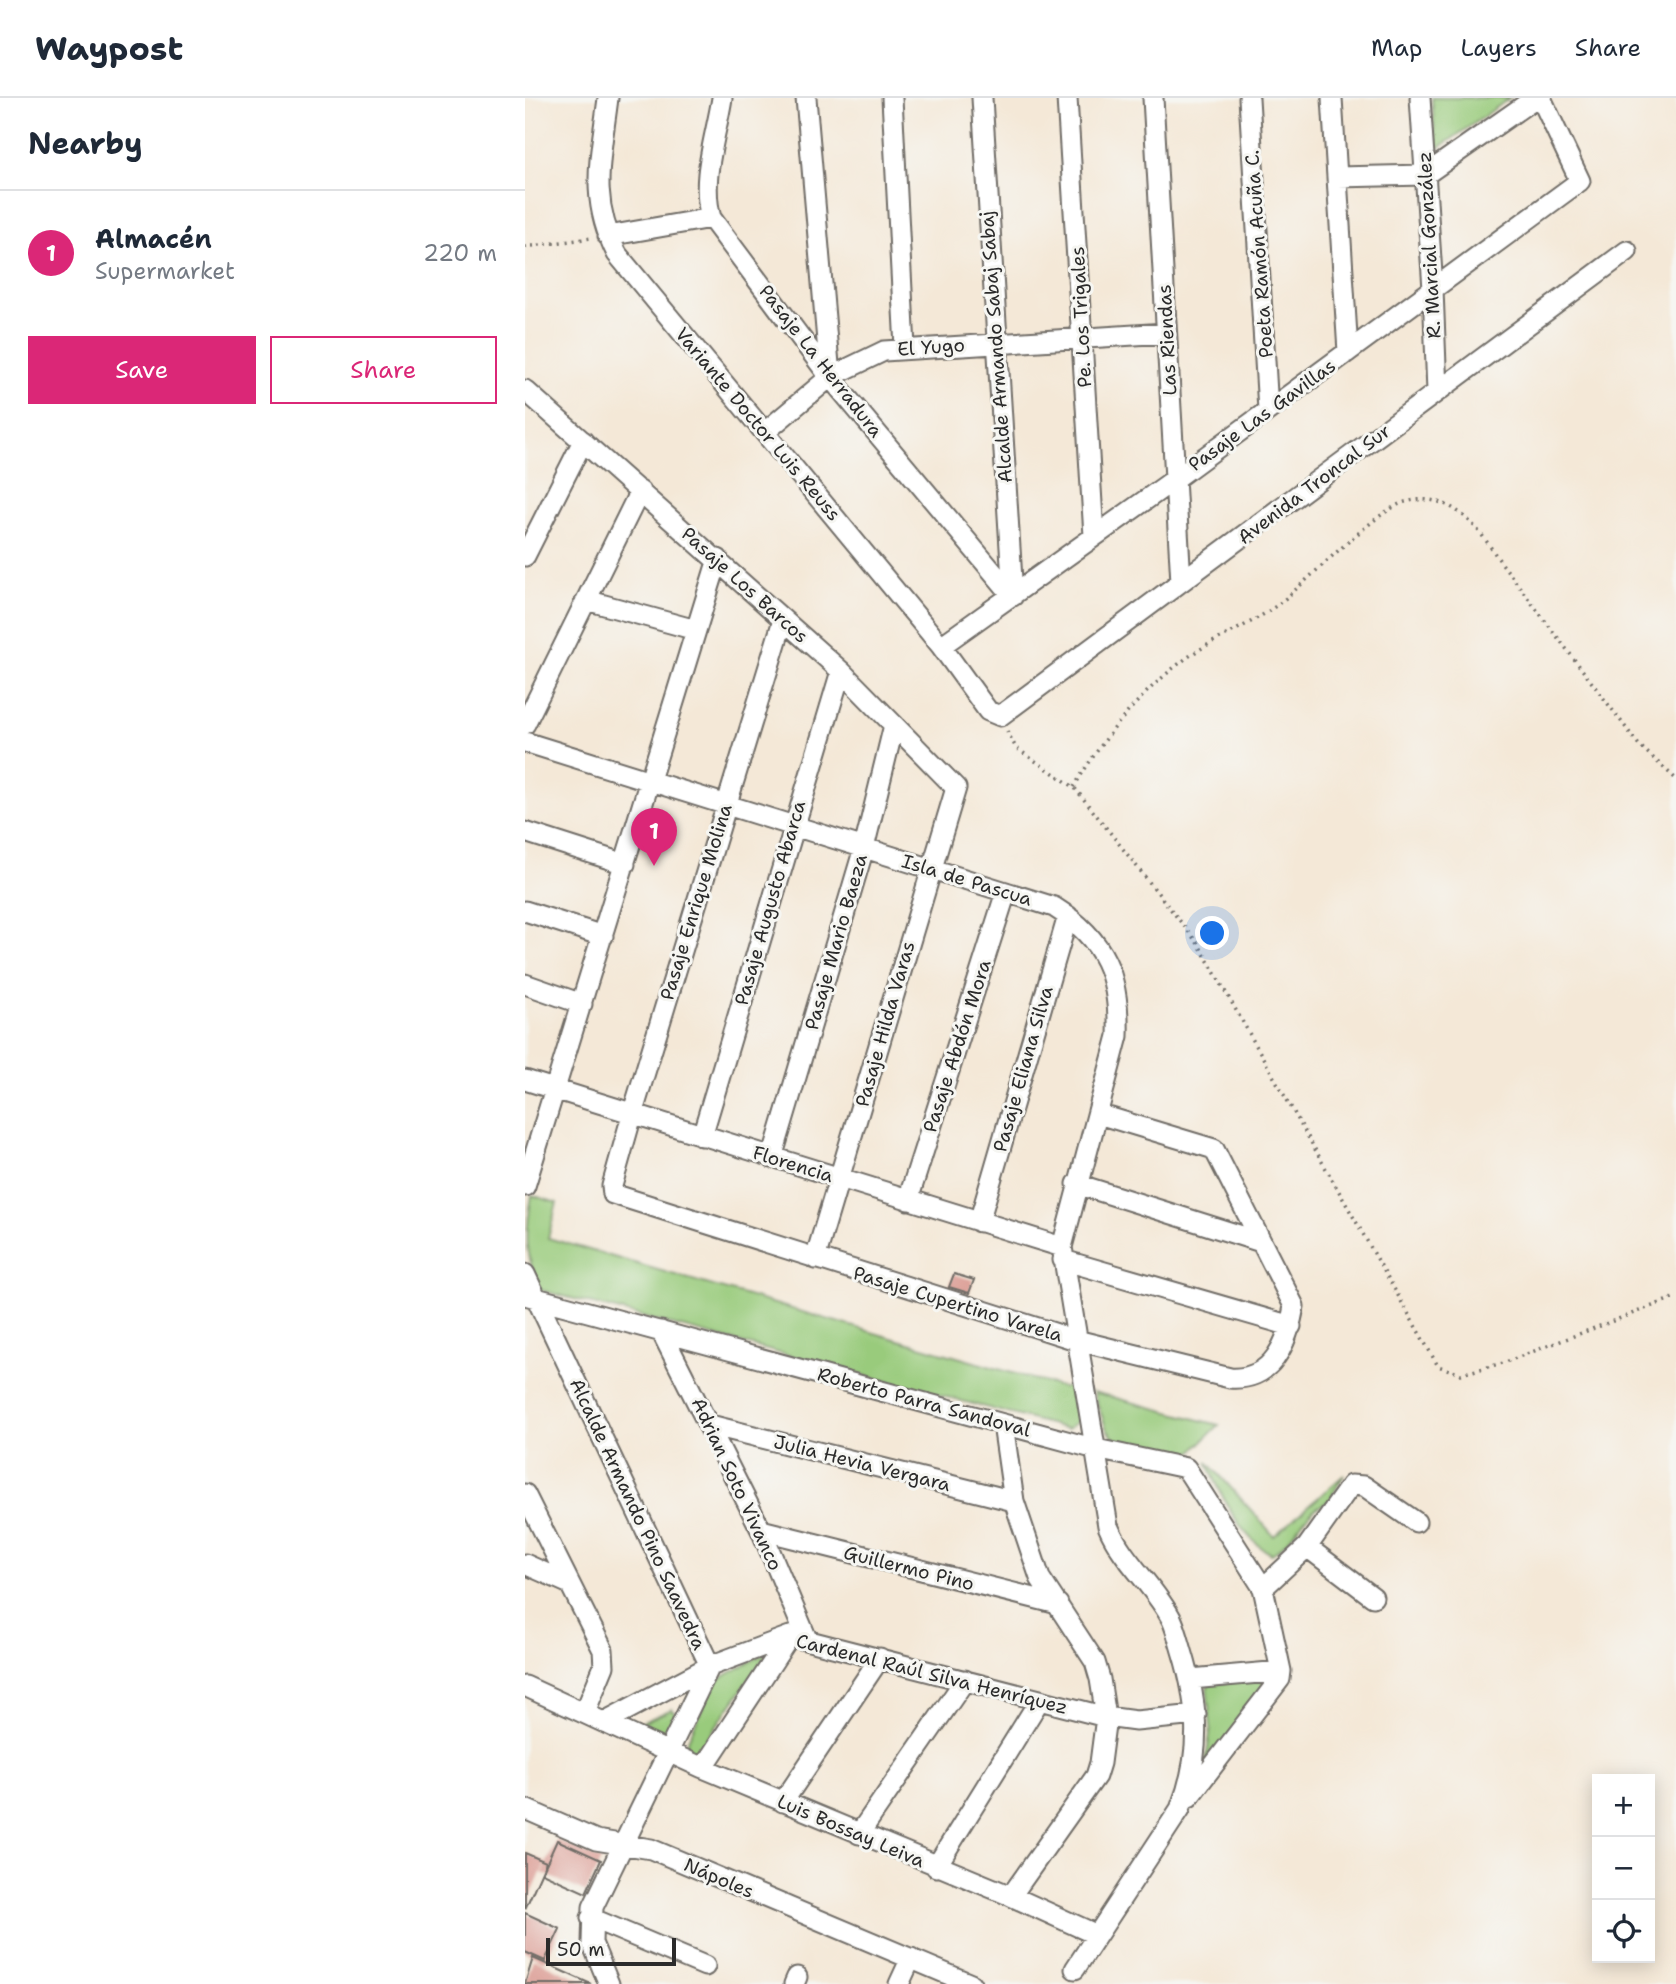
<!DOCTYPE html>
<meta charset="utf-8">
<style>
:root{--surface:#fff;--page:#f6f6f7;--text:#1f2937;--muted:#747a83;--line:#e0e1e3;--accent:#db2777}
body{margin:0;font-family:"Shantell Sans",sans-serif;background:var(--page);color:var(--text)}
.controls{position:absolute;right:21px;bottom:21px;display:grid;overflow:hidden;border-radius:0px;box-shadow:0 4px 18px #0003}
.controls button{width:63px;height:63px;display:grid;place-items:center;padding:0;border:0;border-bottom:2px solid var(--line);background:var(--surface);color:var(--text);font:35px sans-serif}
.scale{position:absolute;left:21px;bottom:18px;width:130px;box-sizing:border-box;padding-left:7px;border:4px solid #2b2b2b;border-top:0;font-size:19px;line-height:24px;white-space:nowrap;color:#2b2b2b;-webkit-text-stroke:5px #f6f6f2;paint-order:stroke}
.you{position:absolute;left:688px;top:836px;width:24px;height:24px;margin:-18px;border:5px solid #fff;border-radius:50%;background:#1a73e8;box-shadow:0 0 0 10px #1a73e833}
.badge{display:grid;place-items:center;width:46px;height:46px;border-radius:50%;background:var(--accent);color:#fff;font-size:23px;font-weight:700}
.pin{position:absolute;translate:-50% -58px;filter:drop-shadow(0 2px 4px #0008)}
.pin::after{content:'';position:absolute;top:37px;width:24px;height:21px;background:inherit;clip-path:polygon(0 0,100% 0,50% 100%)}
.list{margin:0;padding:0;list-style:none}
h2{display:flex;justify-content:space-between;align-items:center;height:91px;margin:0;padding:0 28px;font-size:30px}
h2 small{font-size:23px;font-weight:400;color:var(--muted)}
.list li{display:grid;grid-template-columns:46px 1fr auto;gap:21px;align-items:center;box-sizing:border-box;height:126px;padding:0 28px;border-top:2px solid var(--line)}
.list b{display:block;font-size:26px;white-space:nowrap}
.list p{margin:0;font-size:23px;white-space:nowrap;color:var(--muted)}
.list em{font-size:23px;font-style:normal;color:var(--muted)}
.actions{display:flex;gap:14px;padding:21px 28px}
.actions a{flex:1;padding:16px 0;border:2px solid var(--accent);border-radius:0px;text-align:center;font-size:24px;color:var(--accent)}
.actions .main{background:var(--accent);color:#fff}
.icon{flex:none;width:38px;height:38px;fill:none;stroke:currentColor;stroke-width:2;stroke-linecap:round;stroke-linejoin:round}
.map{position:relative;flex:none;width:1151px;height:1886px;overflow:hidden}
header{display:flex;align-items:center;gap:42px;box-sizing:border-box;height:98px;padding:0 35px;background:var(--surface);border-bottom:2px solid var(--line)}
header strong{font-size:33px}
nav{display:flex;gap:38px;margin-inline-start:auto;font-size:24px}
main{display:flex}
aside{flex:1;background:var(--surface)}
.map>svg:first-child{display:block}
.green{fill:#99cb7b;stroke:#627b53;stroke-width:2}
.building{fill:#d89087}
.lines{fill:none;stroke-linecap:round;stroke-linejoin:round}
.street-casing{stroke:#716d67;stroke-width:23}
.path{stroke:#716d67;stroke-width:3.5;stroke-dasharray:2 5;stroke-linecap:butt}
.street{stroke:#fff;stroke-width:19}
.labels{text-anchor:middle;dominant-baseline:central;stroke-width:6;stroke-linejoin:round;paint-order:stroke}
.street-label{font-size:19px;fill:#2b2b2b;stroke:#f6f6f2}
</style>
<header>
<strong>Waypost</strong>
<nav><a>Map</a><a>Layers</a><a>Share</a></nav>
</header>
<main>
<aside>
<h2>Nearby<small></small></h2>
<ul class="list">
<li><span class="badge">1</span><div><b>Almacén</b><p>Supermarket</p></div><em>220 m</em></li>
</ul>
<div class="actions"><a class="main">Save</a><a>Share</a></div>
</aside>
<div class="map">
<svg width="1151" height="1886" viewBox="0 0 1151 1886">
<rect width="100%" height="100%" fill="#f6f6f2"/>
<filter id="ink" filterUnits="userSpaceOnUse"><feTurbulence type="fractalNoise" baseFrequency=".0143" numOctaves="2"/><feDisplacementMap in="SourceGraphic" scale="14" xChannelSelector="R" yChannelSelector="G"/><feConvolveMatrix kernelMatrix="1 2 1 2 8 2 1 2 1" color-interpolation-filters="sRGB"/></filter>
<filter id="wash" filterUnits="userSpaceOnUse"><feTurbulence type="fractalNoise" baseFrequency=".00686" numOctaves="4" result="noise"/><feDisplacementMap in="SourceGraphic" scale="28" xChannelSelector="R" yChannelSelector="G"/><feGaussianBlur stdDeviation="1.57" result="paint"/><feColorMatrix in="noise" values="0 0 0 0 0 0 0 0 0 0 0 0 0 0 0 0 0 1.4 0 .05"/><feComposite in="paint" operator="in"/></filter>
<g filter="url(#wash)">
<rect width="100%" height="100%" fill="#f4e8d7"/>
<path class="green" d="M907 0H985L911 52Z
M7 1097 32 1105 23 1140 539 1290 547 1286 557 1319 543 1331 15 1192C0 1157 0 1136 7 1097Z
M568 1294 694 1327 662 1359 590 1341 582 1332Z
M682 1363 749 1438 819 1377 803 1404C777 1413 771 1442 747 1456 714 1440 695 1395 682 1363Z
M244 1553 172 1655 159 1651 189 1584Z
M746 1577 679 1675 686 1629 682 1590 684 1587Z
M147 1611 152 1617 141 1640 114 1630 116 1625Z"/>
<g id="blocks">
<path class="building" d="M429 1176 449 1182 444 1195 424 1189Z
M32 1742 76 1762 61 1795 17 1775Z
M0 1755 21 1764 0 1811Z
M0 1815 35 1831 20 1863 0 1854Z
M8 1860 66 1886H0Z"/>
</g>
</g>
<g filter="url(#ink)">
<use href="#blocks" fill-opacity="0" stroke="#716d67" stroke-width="2"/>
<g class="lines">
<g class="street-casing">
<path id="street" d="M83 0C76 59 63 99 92 156L416 548 463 613 475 618 1102 153
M197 0C191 39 175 81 186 120L305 279 488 498
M281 0 305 278
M367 0 380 250
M457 0 488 498
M542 0 569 438
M628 0 656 484
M724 0 743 312
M807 0 823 254
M895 0 908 191 912 294
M812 79 900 77 1010 0
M83 138 186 120
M0 292 316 573 431 690 290 1161
M240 334 305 279 359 253 641 235
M0 458 58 343
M61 502 171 532
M258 522 107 1017 87 1088 88 1096 551 1242 705 1280C748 1283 763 1244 769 1208L689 1051 573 1016
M416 548 650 381 1055 83 1016 0
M0 626 115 393
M0 644 529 809C580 841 595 879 593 938L537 1149 583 1428C598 1464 630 1488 647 1522 651 1531 654 1543 657 1553 674 1608 677 1657 655 1711L550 1871
M0 734 100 766
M0 813 78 838
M0 886 57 906
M0 982 537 1149
M177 1038 316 573
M247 1060 339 750 369 627
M552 1086 736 1144
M0 1088 193 461
M383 1102 481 794
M454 1124 543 818
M538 1162 766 1228
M0 1176 185 1568 68 1809 67 1845 84 1886
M0 1197 571 1351 661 1370 738 1490 756 1573 755 1581 664 1699
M136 1233 236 1432 282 1541
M478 1326 489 1403 515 1480 570 1564 575 1581 581 1619 575 1665 571 1678 486 1798
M185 1327 489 1403
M0 1396 78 1552 79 1568 60 1614
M236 1432 533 1506
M782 1449 848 1499
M0 1466 45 1486
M738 1490 782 1449 826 1387 839 1388 891 1424
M666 1581 756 1573
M0 1588 178 1670 486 1798 572 1837
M81 1623 185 1568 265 1538 581 1619 611 1623 671 1617
M178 1670 265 1538
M258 1704 355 1560
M0 1711 71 1742 126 1751 446 1886
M334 1736 440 1582
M411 1769 514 1603
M66 1820 180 1868
M269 1886 272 1879
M374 1886 386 1860"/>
</g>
<path class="path" d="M0 149 67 140
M482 633 491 650 549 689 674 847 913 1268 936 1276 978 1265 1151 1199
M549 689C578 639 621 587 669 555 697 537 730 525 756 504 783 483 851 412 880 404 924 392 952 427 972 459L1114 647 1151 681"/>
<use href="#street" class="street"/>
</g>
</g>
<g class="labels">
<g class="street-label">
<text transform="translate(904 147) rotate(-93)">R. Marcial González</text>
<text transform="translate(734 156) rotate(-94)">Poeta Ramón Acuña C.</text>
<text transform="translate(556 219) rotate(-93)">Pe. Los Trigales</text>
<text transform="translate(642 242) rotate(-93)">Las Riendas</text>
<text transform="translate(406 249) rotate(-4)">El Yugo</text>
<text transform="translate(471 249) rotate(-94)">Alcalde Armando Sabaj Sabaj</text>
<text transform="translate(296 263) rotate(52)">Pasaje La Herradura</text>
<text transform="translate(737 317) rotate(-36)">Pasaje Las Gavillas</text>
<text transform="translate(233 326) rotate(50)">Variante Doctor Luis Reuss</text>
<text transform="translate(789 386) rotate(-37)">Avenida Troncal Sur</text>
<text transform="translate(220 487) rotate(42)">Pasaje Los Barcos</text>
<text transform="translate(442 782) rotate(17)">Isla de Pascua</text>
<text transform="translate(171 804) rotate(-73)">Pasaje Enrique Molina</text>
<text transform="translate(245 805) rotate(-74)">Pasaje Augusto Abarca</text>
<text transform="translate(311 844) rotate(-74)">Pasaje Mario Baeza</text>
<text transform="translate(360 926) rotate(-74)">Pasaje Hilda Varas</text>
<text transform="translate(432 948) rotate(-72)">Pasaje Abdón Mora</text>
<text transform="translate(498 971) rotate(-74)">Pasaje Eliana Silva</text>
<text transform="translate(268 1066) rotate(17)">Florencia</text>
<text transform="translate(433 1206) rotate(17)">Pasaje Cupertino Varela</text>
<text transform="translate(399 1304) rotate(15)">Roberto Parra Sandoval</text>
<text transform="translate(337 1365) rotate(14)">Julia Hevia Vergara</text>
<text transform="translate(212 1386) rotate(65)">Adrian Soto Vivanco</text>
<text transform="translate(113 1416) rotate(65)">Alcalde Armando Pino Saavedra</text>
<text transform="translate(384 1470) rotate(14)">Guillermo Pino</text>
<text transform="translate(407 1576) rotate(14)">Cardenal Raúl Silva Henríquez</text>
<text transform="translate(326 1733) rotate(23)">Luis Bossay Leiva</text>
<text transform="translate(194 1780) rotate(23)">Nápoles</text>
</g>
</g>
</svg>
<div class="controls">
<button>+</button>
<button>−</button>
<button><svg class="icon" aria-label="locate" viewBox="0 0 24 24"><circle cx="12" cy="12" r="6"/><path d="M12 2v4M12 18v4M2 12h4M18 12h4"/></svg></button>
</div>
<div class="scale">50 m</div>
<div class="you"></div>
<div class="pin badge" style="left:129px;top:768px">1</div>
</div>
</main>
